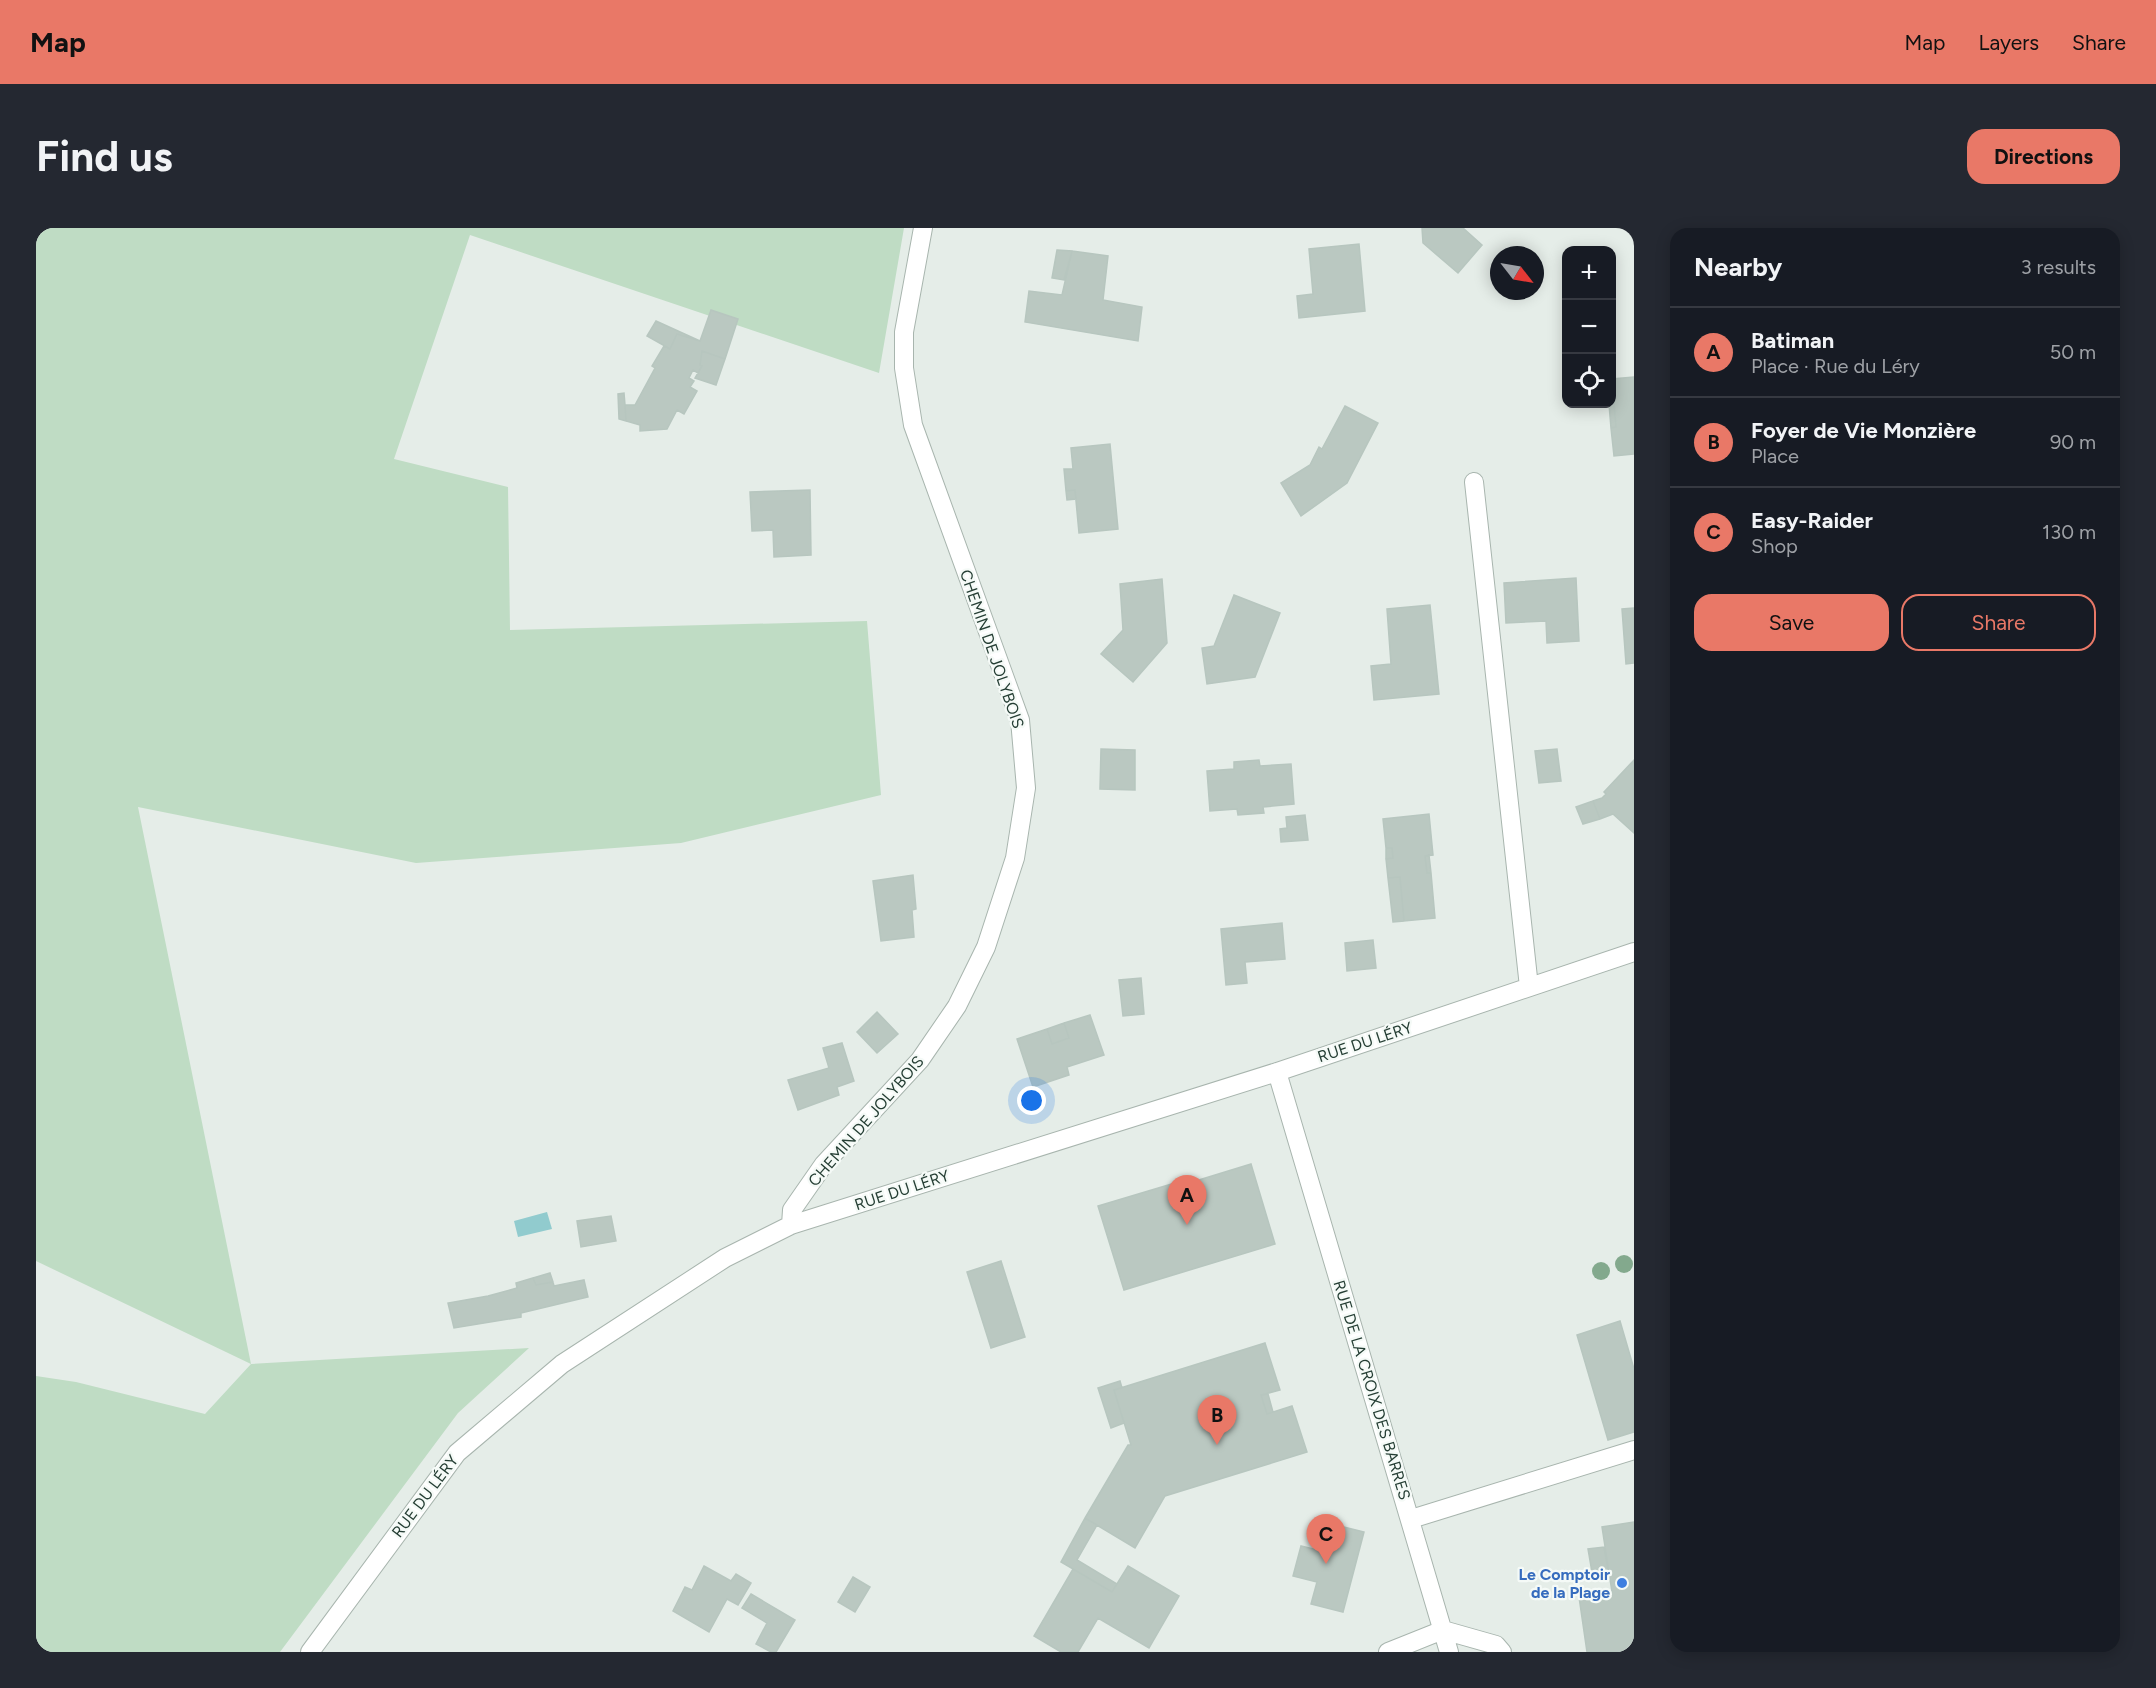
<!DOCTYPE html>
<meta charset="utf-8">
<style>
:root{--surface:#171b24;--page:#242831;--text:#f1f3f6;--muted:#9ea1a6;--line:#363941;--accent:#e97867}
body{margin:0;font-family:Figtree,sans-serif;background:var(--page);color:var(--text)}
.controls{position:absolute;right:18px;top:18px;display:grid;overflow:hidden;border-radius:12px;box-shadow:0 3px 15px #0003}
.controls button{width:54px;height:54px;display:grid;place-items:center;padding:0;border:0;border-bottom:2px solid var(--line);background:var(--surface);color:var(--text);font:30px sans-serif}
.compass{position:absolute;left:1454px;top:18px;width:54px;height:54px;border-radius:50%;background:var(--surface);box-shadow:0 3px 15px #0003;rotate:121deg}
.you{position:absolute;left:996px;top:873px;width:21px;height:21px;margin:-15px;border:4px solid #fff;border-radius:50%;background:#1a73e8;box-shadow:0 0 0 9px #1a73e833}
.badge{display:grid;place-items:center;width:39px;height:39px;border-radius:50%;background:var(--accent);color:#111;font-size:20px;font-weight:700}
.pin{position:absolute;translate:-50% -50px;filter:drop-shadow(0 2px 3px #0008)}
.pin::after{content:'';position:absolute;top:32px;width:21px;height:18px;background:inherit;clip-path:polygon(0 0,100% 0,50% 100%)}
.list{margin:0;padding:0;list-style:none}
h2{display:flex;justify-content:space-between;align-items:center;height:78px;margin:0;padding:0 24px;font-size:26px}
h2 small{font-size:20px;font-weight:400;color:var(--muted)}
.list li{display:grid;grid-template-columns:39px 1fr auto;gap:18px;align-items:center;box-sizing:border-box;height:90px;padding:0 24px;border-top:2px solid var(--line)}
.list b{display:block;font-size:22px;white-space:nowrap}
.list p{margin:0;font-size:20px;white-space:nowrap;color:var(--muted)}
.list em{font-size:20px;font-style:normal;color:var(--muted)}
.actions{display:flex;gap:12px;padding:18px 24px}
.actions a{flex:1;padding:14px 0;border:2px solid var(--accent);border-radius:18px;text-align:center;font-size:21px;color:var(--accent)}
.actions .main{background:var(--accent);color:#111}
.icon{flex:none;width:33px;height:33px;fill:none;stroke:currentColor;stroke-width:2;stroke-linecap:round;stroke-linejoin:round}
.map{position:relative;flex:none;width:1598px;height:1424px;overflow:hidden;border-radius:18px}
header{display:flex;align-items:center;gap:36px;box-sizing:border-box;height:84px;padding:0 30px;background:var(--accent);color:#111}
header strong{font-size:28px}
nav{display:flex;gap:33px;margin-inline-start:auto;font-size:21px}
.intro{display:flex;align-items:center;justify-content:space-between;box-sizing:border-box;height:144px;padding:0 36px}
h1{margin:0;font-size:42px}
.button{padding:15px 27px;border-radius:18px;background:var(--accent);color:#111;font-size:21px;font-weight:700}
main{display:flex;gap:36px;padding:0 36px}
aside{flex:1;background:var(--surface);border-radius:18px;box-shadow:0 3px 15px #0003}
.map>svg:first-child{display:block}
.green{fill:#bfdcc4}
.water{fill:#91cbce}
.building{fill:#bac8c1;stroke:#b7c6bf;stroke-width:1.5}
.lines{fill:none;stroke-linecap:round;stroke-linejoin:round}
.minor-casing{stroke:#a8b5ae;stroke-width:20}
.minor{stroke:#fff;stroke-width:18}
.tree{fill:#83a98d}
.shop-dot{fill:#3f7fe0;stroke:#f5faf7;stroke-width:2}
.labels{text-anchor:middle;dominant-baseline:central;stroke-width:4.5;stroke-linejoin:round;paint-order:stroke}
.street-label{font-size:16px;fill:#253e34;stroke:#f5faf7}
.shop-label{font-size:16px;font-weight:bold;fill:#366cbe;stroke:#f5faf7;text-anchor:end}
</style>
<header>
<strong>Map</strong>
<nav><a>Map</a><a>Layers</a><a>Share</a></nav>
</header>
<div class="intro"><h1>Find us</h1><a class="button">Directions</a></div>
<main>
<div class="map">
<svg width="1598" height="1424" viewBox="0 0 1598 1424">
<rect width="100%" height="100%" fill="#e5ede8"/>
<path class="green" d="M0 0H868L843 145 434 7 358 231 472 259 474 402 831 393 845 567 645 615 380 635 102 579 215 1136 493 1120 422 1185 244 1424H0V1148L40 1154 169 1186 215 1136 0 1033Z"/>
<path class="water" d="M511 984 516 1001 482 1009 478 993Z"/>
<path class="building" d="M1386 0H1427L1446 17 1422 45 1387 15Z
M1323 16 1329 83 1263 90 1261 68 1277 66 1273 21Z
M1021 22 1036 23 1028 52 1016 50Z
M1036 23 1072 28 1067 72 1106 79 1102 113 989 94 993 63 1026 67Z
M675 82 702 91 689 131 666 123 664 137 666 138 662 145 657 142 653 150 658 153 654 159 661 163 648 186 641 182 631 201 604 203V197L590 193 589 177H599L619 140 616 138 628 118 634 121 641 106 664 113Z
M620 93 664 113 641 106 634 121 611 108Z
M666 123 689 131 680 157 659 150 666 138 664 137Z
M1598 149V226L1578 228 1575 200 1580 199 1576 151Z
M1576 154 1580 199 1575 200 1573 176H1576Z
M588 165 589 177 590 193 583 191 582 166Z
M1309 178 1342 195 1311 255 1265 288 1245 255 1274 237 1283 219 1286 221Z
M1074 216 1082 301 1043 305 1039 262 1030 263 1028 241H1037L1035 220Z
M774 262 775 327 738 329 737 302 716 303 714 264Z
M1039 262 1040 271 1031 272 1030 263Z
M1540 350 1543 413 1511 415 1510 393 1470 395 1468 355Z
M1126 351 1131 415 1097 454 1065 426 1087 402 1084 356Z
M1198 367 1244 385 1219 449 1171 456 1166 420 1178 418Z
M1394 377 1403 466 1338 472 1335 438 1355 436 1351 381Z
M1598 380V435L1590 436 1586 381Z
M1065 521 1099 522V562L1064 561Z
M1521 521 1525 553 1503 555 1499 523Z
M1223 532 1224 538 1255 536 1258 576 1227 579 1228 585 1202 587 1201 581 1174 583 1171 543 1198 541V534Z
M1598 532V605L1577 586 1564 591 1557 573 1566 570 1570 566 1568 564Z
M1557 573 1564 591 1547 596 1540 579Z
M1393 586 1397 627 1389 628 1391 645H1395L1399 690 1368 693 1364 649 1352 650 1350 631 1357 630 1356 620H1350L1347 591Z
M1269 587 1272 612 1245 614 1244 601 1251 600 1250 589Z
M1350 620H1356L1357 630 1350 631Z
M1393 627 1395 645H1391L1389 628Z
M877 647 880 681 876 682 878 709 845 713 837 653Z
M1364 649 1368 693 1357 694 1352 650Z
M1246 695 1249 731 1209 734 1211 755 1190 757 1185 701Z
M1337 712 1340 740 1311 743 1309 715Z
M1105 750 1108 786 1087 788 1083 752Z
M841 784 862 806 841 825 821 804Z
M1054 787 1068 827 1031 839 1033 847 997 859 981 811 1011 801 1016 816 1033 810 1028 795Z
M1028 795 1033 810 1016 816 1011 801Z
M806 815 818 853 801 859 803 867 762 882 752 852 793 840 787 820Z
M1215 936 1239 1016 1088 1062 1062 978 1139 955 1140 959Z
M575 988 580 1013 545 1019 541 993Z
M965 1033 989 1109 955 1120 931 1044Z
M514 1045 517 1054 500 1057 497 1050Z
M497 1050 500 1057 517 1054 518 1058 548 1052 552 1069 485 1085V1089L418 1100 412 1075 452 1068 481 1060 480 1055Z
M1584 1093 1598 1141V1204L1572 1212 1541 1107Z
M1229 1115 1244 1162 1225 1167 1231 1186 1256 1178 1271 1224 1129 1268 1099 1320 1049 1290 1092 1217H1095L1078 1162Z
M1084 1153 1086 1160 1078 1162 1088 1195 1075 1200 1062 1160Z
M1232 1166 1237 1184 1231 1186 1225 1167Z
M1049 1290 1061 1297 1041 1332 1081 1356 1076 1364 1025 1334Z
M1598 1294V1424H1551L1543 1369 1576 1364 1566 1299Z
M1296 1296 1328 1304 1307 1384 1275 1376 1281 1354 1257 1348 1265 1318 1289 1324Z
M1568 1319 1573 1347 1557 1350 1552 1321Z
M668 1338 695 1353 700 1346 715 1355 702 1377 691 1371 673 1404 637 1383 649 1359 656 1362Z
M1092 1338 1143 1368 1113 1420 1062 1390 1042 1424H1025L998 1408 1037 1341 1076 1364Z
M817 1349 834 1359 819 1384 802 1374Z
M715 1366 759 1392 740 1424H735L720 1416 731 1395 706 1380Z"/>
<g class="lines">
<g class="minor-casing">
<path id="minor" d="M1438 254 1493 759
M1241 844 1413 1424
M755 997 756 982 788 936 884 832 921 778 950 719 979 630 990 560 984 492 877 197 868 140V104L887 0
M1375 1291 1598 1222
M1407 1402 1460 1417 1466 1424
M274 1424 421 1225 526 1136 689 1030 755 997 1241 844 1598 724
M1352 1424 1407 1402"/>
</g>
<use href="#minor" class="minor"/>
</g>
<g class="tree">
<circle cx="1588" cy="1036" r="9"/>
<circle cx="1565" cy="1043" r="9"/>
</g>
<circle class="shop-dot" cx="1586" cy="1355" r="6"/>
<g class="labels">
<g class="street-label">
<text transform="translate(956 421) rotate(71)">CHEMIN DE JOLYBOIS</text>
<text transform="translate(1329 814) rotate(-18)">RUE DU LÉRY</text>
<text transform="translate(830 893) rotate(-49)">CHEMIN DE JOLYBOIS</text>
<text transform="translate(866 962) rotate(-18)">RUE DU LÉRY</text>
<text transform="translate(1336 1162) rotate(73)">RUE DE LA CROIX DES BARRES</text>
<text transform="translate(389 1268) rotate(-53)">RUE DU LÉRY</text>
</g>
<g class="shop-label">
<text x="1574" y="1346">Le Comptoir<tspan x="1574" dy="18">de la Plage</tspan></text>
</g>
</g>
</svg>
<div class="controls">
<button>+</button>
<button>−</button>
<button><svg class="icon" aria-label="locate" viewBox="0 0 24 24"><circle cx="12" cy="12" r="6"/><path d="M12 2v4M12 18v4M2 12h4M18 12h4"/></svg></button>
</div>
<svg class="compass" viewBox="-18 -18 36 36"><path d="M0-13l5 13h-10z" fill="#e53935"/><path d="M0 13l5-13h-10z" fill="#9ea1a6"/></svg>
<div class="you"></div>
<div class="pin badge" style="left:1151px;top:997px">A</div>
<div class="pin badge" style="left:1181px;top:1217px">B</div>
<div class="pin badge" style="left:1290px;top:1336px">C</div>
</div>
<aside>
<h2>Nearby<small>3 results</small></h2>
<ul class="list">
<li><span class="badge">A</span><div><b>Batiman</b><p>Place · Rue du Léry</p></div><em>50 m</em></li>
<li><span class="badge">B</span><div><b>Foyer de Vie Monzière</b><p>Place</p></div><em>90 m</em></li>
<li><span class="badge">C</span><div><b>Easy-Raider</b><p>Shop</p></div><em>130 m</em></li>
</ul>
<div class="actions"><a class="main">Save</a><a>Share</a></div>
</aside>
</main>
